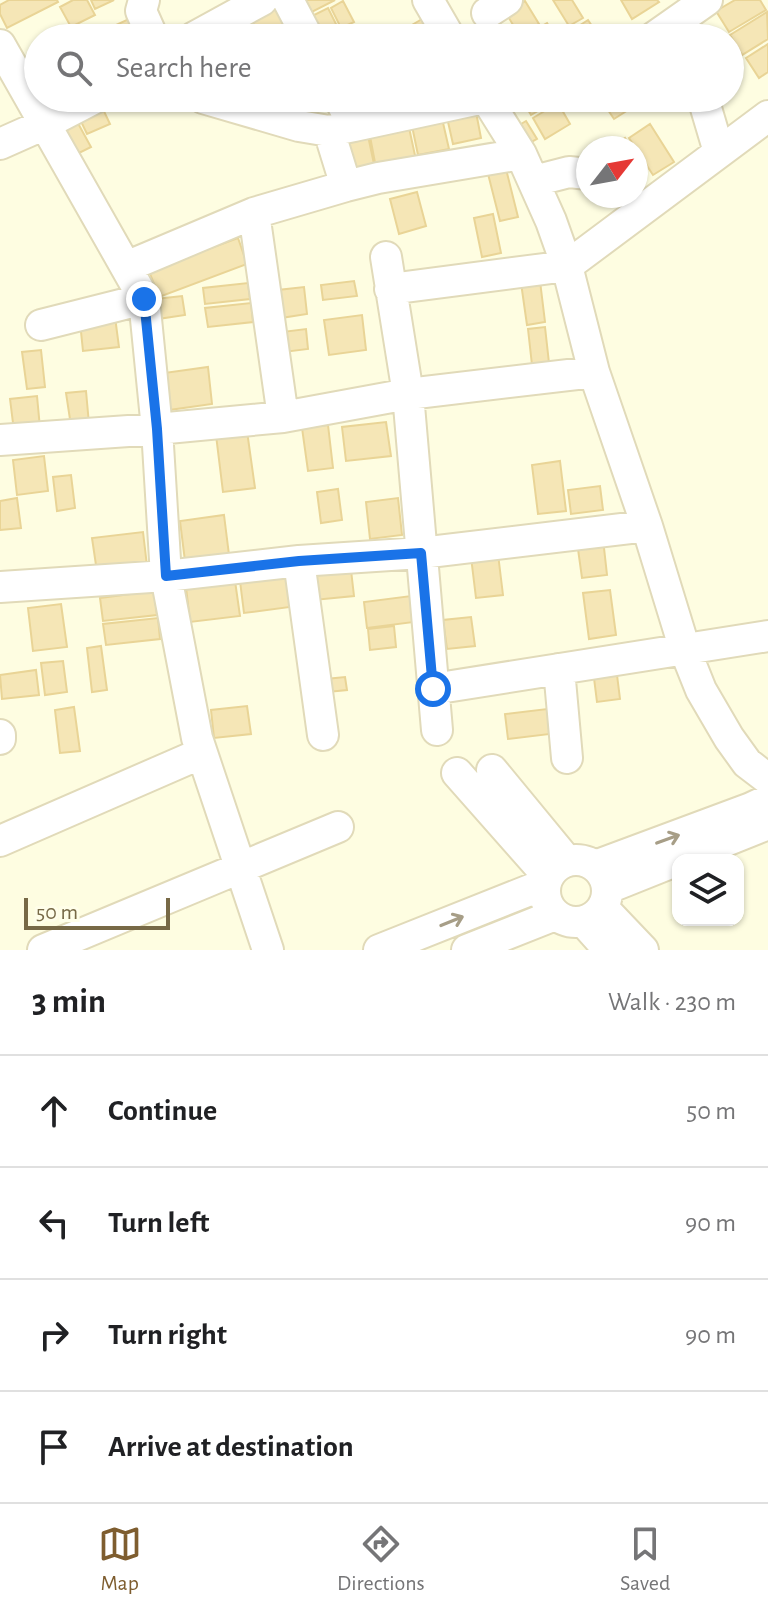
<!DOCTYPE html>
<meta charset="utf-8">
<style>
:root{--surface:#fff;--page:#f2f2f2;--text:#202124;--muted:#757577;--line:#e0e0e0;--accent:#7e5d2f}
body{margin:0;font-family:"Alegreya Sans",sans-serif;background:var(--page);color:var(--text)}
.controls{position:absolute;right:24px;bottom:24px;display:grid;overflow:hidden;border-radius:16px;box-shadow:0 2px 6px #0004}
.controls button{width:72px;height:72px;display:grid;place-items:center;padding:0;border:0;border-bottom:2px solid var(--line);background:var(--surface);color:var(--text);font:40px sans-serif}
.compass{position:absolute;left:576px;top:136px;width:72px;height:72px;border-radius:50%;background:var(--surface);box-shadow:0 2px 6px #0004;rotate:59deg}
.scale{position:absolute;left:24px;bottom:20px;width:146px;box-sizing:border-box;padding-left:8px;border:4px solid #776946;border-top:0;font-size:22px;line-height:28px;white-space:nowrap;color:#776946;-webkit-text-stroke:6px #fffee9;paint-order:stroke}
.stop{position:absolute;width:24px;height:24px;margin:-18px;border:6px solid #1a73e8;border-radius:50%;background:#fff}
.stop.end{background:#1a73e8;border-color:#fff;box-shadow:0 2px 8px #0008}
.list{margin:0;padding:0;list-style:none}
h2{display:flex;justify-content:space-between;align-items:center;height:104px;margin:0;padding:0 32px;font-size:34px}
h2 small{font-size:26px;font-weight:400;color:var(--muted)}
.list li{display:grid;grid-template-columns:52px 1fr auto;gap:24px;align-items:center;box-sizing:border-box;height:112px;padding:0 32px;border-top:2px solid var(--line)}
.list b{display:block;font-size:30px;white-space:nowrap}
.list em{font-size:26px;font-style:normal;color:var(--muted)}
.icon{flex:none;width:44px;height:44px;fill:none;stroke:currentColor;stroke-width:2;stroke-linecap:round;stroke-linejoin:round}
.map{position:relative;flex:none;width:768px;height:950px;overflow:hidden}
.search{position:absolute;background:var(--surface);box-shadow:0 2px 6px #0004;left:24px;right:24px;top:24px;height:88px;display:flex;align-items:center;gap:20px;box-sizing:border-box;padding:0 28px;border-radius:44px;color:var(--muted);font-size:30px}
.sheet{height:552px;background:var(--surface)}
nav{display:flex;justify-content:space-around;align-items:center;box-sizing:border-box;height:112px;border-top:2px solid var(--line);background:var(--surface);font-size:22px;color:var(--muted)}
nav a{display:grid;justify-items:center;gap:4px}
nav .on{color:var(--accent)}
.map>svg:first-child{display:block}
.building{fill:#f5e6b6;stroke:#e9d496;stroke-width:2}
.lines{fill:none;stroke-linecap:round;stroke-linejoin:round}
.minor-casing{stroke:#e1dab9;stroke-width:34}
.minor{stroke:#fff;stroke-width:30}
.oneway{stroke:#a79e87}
.route{stroke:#1a73e8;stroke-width:10}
</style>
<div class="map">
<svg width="768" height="950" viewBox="0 0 768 950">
<rect width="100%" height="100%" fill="#fefde1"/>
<path class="building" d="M9 0H57L58 2 7 28 0 14V5Z
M73 0H87L95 15 71 27 60 7Z
M91 0H114L95 9Z
M270 0 290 27 268 38H261L247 12Z
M294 0H335L302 17Z
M553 0H572L583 18 569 26Z
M621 0H657L659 2 632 19Z
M735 0H760L766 10 729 32 716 11Z
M343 1 354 22 341 28 331 8Z
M525 1 539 24 519 35 506 13Z
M328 8 338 28 319 38 304 20Z
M767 12 768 39 742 55 730 35Z
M131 18 140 38H106L103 31Z
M422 19 429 31 416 38H397L395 35Z
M588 20 600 38H560Z
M547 23 556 38H524L523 37Z
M480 25 488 38H459Z
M355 26 361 38H333Z
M768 44V72L759 78 746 58Z
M292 98H308L320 119 308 126Z
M521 98H553L555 101 531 115Z
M600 98H635L639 103 614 119Z
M558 103 570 124 545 139 533 118Z
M101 105 110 124 87 134 78 115Z
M475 107 481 138 453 144 446 113Z
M441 114 449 149 418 155 411 121Z
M74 116 91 147 75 155 59 124Z
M526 121 537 139 526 145 516 127Z
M408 123 416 160 376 168 369 131Z
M650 124 674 162 653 175 629 138Z
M367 131 374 164 343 171 335 137Z
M625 138 631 148H611Z
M504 161 518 217 500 221 486 166Z
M417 192 426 226 399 234 390 199Z
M493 214 501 253 482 257 474 218Z
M238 238 247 264 159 297 149 271Z
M354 281 357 296 323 300 321 285Z
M540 281 545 322 527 325 521 283Z
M248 283 250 299 205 304 203 288Z
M304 287 307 314 281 318 278 290Z
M182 296 185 315 158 319 156 299Z
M251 303 253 322 208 327 205 308Z
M362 315 366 350 329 355 324 320Z
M115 317 119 347 83 351 80 322Z
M545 327 549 363 532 365 528 329Z
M306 329 308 349 284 352 282 332Z
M41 350 45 387 27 389 22 352Z
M208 367 212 404 169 410 164 373Z
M86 391 89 424 71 426 66 393Z
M37 396 40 428 14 431 10 399Z
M386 422 391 456 346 461 342 427Z
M328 425 333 468 308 471 302 428Z
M247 431 255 488 223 492 216 435Z
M44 456 48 491 17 495 13 460Z
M560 461 566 511 538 514 532 465Z
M71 475 75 508 57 511 53 477Z
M600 486 603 510 571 514 568 490Z
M338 489 342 520 321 523 317 492Z
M17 498 21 528 0 530V501Z
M398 498 402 535 370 539 366 502Z
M224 515 229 555 185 561 180 521Z
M143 532 147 566 97 572 92 538Z
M603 539 607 575 582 578 577 542Z
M498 554 503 595 476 598 471 557Z
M351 570 354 596 314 600 310 575Z
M286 576 290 607 244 613 240 581Z
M235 581 240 616 190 622 186 587Z
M610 590 616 635 589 639 583 593Z
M154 591 157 615 103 621 100 598Z
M411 596 414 622 367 628 364 602Z
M61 604 67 647 33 651 28 608Z
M471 617 475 646 447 649 443 620Z
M158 618 160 639 106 645 103 624Z
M394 626 396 647 370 650 368 629Z
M101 646 107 690 92 692 87 648Z
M63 661 67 692 45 695 41 663Z
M616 667 620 699 597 702 593 670Z
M36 670 39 695 2 699 0 675Z
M345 677 347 690 328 692 326 679Z
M247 706 251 734 214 738 211 710Z
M74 707 80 751 60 753 55 710Z
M547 709 550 734 508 739 505 714Z"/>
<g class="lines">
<g class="minor-casing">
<path id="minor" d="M144 0 141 11 153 38
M288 0 308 38
M428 0 450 38
M487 13 507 0
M193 38 262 0
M653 38 707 0
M0 45 144 299 157 429 166 576 197 738 268 950
M203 98 299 126 329 131
M339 98 354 126 329 131 346 186
M486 98 521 154 551 221 567 266 594 372 647 526 685 650 701 690 729 738 747 763 768 779
M703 98 719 152
M354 126 484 98
M0 144 45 124 95 98
M534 181 569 172 588 174
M254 213 283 417
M386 257 408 394 437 730
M126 267 254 213 346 186 378 178 521 154
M390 289 567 266 768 116
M41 325 144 299
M0 440 157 429 283 417 408 394 594 372
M299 561 323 735
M0 587 166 576 299 561 421 553 647 526
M559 669 567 758
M433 689 768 636
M0 735V739
M492 770 567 861
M457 773 548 876
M0 841 202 753
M545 891a31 31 0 1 1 62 0a31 31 0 1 1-62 0Z
M595 866 751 808 768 800
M608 888 768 824
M603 908 643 950
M584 922 609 950
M43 950 338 827
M379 950 545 884
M467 950 555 915"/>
</g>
<use href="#minor" class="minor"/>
</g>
<defs><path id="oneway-shaft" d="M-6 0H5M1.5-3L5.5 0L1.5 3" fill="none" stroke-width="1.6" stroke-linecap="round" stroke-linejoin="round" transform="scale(2)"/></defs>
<g class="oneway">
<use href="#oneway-shaft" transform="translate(668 839) rotate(-20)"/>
<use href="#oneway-shaft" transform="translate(452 921) rotate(-22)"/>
</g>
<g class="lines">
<path class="route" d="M144 299 157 429 166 576 299 561 421 553 433 689"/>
</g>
</svg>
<div class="controls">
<button><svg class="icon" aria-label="layers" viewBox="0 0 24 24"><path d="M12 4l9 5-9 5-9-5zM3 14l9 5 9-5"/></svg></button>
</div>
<svg class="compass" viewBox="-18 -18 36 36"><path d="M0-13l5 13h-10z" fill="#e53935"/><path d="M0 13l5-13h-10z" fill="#757577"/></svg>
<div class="scale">50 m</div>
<div class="stop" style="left:433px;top:689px"></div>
<div class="stop end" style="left:144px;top:299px"></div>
<div class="search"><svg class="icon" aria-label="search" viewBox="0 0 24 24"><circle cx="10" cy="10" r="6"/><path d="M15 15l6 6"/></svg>Search here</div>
</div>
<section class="sheet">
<h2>3 min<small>Walk · 230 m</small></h2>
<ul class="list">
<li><svg class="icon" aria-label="ahead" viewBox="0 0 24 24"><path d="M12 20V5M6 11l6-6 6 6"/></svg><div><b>Continue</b></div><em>50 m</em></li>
<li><svg class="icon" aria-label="left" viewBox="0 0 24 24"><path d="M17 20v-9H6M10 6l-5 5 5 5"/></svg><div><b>Turn left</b></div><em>90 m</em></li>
<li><svg class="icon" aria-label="right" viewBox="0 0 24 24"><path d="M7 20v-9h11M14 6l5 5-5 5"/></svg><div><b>Turn right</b></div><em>90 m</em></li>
<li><svg class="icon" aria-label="arrive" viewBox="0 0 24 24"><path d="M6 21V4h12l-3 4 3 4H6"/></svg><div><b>Arrive at destination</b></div></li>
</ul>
</section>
<nav>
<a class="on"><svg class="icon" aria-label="map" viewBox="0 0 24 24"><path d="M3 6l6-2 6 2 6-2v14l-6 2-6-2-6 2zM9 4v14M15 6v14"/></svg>Map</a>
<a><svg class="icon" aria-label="directions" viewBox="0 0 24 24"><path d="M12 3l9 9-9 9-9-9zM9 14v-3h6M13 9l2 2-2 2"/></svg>Directions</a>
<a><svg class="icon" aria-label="saved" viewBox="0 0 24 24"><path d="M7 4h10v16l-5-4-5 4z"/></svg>Saved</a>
</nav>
